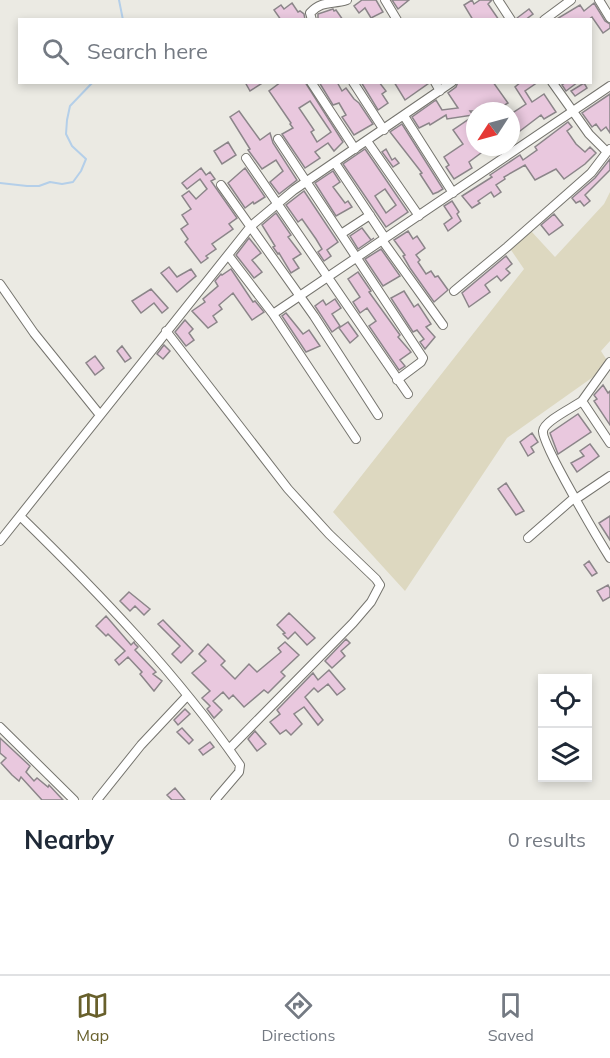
<!DOCTYPE html>
<style>
:root{--surface:#fff;--page:#f6f6f7;--text:#1f2937;--muted:#747a83;--line:#e0e1e3;--accent:#68602c}
body{margin:0;font-family:Mulish,sans-serif;background:var(--page);color:var(--text)}
.controls{position:absolute;right:18px;bottom:18px;display:grid;overflow:hidden;border-radius:0px;box-shadow:0 3px 9px #0003}
.controls button{width:54px;height:54px;display:grid;place-items:center;padding:0;border:0;border-bottom:2px solid var(--line);background:var(--surface);color:var(--text);font:30px sans-serif}
.compass{position:absolute;left:466px;top:102px;width:54px;height:54px;border-radius:50%;background:var(--surface);box-shadow:0 3px 9px #0003;rotate:234deg}
.list{margin:0;padding:0;list-style:none}
h2{display:flex;justify-content:space-between;align-items:center;height:78px;margin:0;padding:0 24px;font-size:26px}
h2 small{font-size:20px;font-weight:400;color:var(--muted)}
.icon{flex:none;width:33px;height:33px;fill:none;stroke:currentColor;stroke-width:2;stroke-linecap:round;stroke-linejoin:round}
.map{position:relative;flex:none;width:610px;height:800px;overflow:hidden}
.search{position:absolute;background:var(--surface);box-shadow:0 3px 9px #0003;left:18px;right:18px;top:18px;height:66px;display:flex;align-items:center;gap:15px;box-sizing:border-box;padding:0 21px;border-radius:0px;color:var(--muted);font-size:22px}
.sheet{height:174px;background:var(--surface)}
nav{display:flex;justify-content:space-around;align-items:center;box-sizing:border-box;height:84px;border-top:2px solid var(--line);background:var(--surface);font-size:16px;color:var(--muted)}
nav a{display:grid;justify-items:center;gap:3px}
nav .on{color:var(--accent)}
.map>svg:first-child{display:block}
.green{fill:#ddd8c0}
.lines{fill:none;stroke-linecap:round;stroke-linejoin:round}
.stream{stroke:#b4cfe9;stroke-width:2}
.building{fill:#e9c8de;stroke:#8b8589;stroke-width:1.5;fill-rule:evenodd}
.minor-casing{stroke:#75746e;stroke-width:10}
.minor{stroke:#fff;stroke-width:8}
</style>
<div class="map">
<svg width="610" height="800" viewBox="0 0 610 800">
<rect width="100%" height="100%" fill="#ebeae3"/>
<path class="green" d="M610 192V341L601 351 610 365 507 438 405 591 333 512 524 269 511 250 531 231 555 257 604 204Z"/>
<g class="lines">
<path class="stream" d="M119 0 123 20
M0 183 27 186H39L50 182 62 184 73 182 81 171 86 159 72 146 66 134 67 120 70 106 93 82"/>
</g>
<path class="building" d="M362 0H376L383 12 371 18 365 8 359 13 354 6Z
M392 0H409L398 9Z
M472 0 474 4 480 0H492L488 4 499 20H473L464 5Z
M292 3 298 12 300 11 304 14 305 20H281L274 10 281 5 284 9Z
M594 3 605 21 610 24V28L603 33 592 17 588 20H555L580 5 584 11Z
M333 9 334 11 336 10 343 20H318V14Z
M529 9 533 14 525 20H517V18Z
M245 82H264L250 91Z
M281 82H305L343 142 334 151 328 143 315 152 320 158 305 168 282 134 293 128 290 124 291 123 269 91ZM310 101 331 132 317 142 311 132 314 130 299 108Z
M319 82H337L342 91 346 88 354 99 359 103 373 124 354 135 342 117 346 115 339 103 333 105Z
M361 82H379L386 91 382 94 388 103 378 110Z
M394 82H429V83L405 100Z
M458 82H493L508 103 495 111H470L473 115 447 119 446 115 430 125 429 123 419 128 412 117 436 100 442 110 458 108 448 93 456 87Z
M521 82H538L525 91 532 102 544 94 556 112 544 119 541 115 516 134 513 130 511 132V114L526 104 515 87Z
M566 82H578L566 91 562 85Z
M584 83 587 88 575 96 571 91Z
M610 94V133L606 127 601 131 596 124 592 127 582 113Z
M239 111 260 140 270 133 273 143 297 180 279 194 270 182 283 171 276 160 262 169 251 154 248 150 250 149 230 117Z
M475 115V128L472 130 475 135V147H489L469 162 472 168 454 179 446 167 449 165 444 157 463 144 453 130Z
M568 122 572 127 567 131 576 144 585 152 590 147 596 153 585 164 564 179 556 169 535 180 525 165 504 177 505 179 496 185 501 192 494 197 491 192 478 201 480 203 472 208 462 196 492 177 490 175 520 155 523 160 537 150 535 147Z
M402 124 443 189 438 192 433 194 420 174 422 173 390 132Z
M228 142 236 155 222 164 214 151Z
M365 149 408 212 386 227 343 164ZM385 189 396 205 386 213 375 196Z
M386 149 392 160 395 158 399 163 393 167 382 152Z
M610 159V170L585 195 590 201 584 206 580 201 576 203 572 198 595 178Z
M201 168 206 175 210 172 215 179 211 181 237 218 229 224 233 229 212 244 216 249 206 256 208 258 201 263 185 242 188 239 181 229 188 224 182 215 191 209 182 196 189 191 196 199 207 189 200 179 187 189 182 183Z
M245 168 265 197 254 204 253 202 245 208 228 183Z
M333 171 340 182 333 187 345 203 348 201 352 207 336 216 315 183Z
M304 191 338 242 327 250 331 256 324 261 318 252 322 249 316 239 302 219 298 222 286 205Z
M452 201 459 212 457 214 461 221 448 231 444 224 452 218 444 206Z
M276 213 291 235 288 237 301 254 293 259 299 268 291 273 279 253 278 254 273 247 275 246 262 225Z
M554 214 563 225 549 235 541 225Z
M362 228 371 240 374 238 358 249 350 236Z
M408 231 413 239 417 236 425 248 416 255 420 260 418 262 426 274 431 271 435 277 438 276 448 290 434 302 410 268 403 256 405 255 394 240Z
M249 238 261 253 252 260 262 272 254 278 236 255Z
M381 249 400 276 383 286 365 259Z
M506 256 512 264 506 269 510 273 501 281 497 276 486 284 485 285 490 292 469 307 462 293Z
M169 267 177 277 191 269 196 276 177 292 161 273Z
M231 269 253 302 255 301 264 312 252 320 233 293 219 305 222 309 213 316 217 322 208 328 192 311 205 302 203 299 218 286 215 281 221 274 222 275Z
M358 272 371 291 369 292 400 335 398 337 411 352 400 360 405 366 399 370 369 326 376 321 367 308 360 313 353 302 360 297 348 279Z
M151 289 168 308 162 313 154 303 141 313 132 301Z
M404 291 414 307 418 304 431 324 426 327 435 337 425 349 420 342 424 339 417 330 413 332 391 298Z
M335 299 341 308 332 314 340 326 332 332 315 306 323 300 326 305Z
M286 313 303 334 309 330 320 346 306 352 282 316Z
M185 320 193 329 189 333 194 340 186 346 175 332Z
M348 322 358 336 350 343 339 328Z
M164 345 170 351 163 359 157 354Z
M122 346 131 358 125 362 117 351Z
M95 356 104 368 95 375 86 363Z
M603 385 608 393 610 391V425L594 401 597 399 594 395Z
M578 414 591 432 558 454 550 433Z
M532 433 538 442 531 447 534 452 528 456 520 442Z
M590 444 599 456 577 472 571 463 584 456 580 451Z
M506 483 524 511 516 515 498 489Z
M610 516V540L599 523Z
M589 561 597 573 592 576 584 565Z
M608 585 610 589V597L603 601 597 591Z
M129 592 150 609 144 615 135 606 130 611 120 601Z
M289 613 315 638 307 645 295 632 288 639 283 634 285 633 277 625Z
M106 616 131 645 134 642 135 644 138 647 135 650 156 672 153 674 162 681 154 691 140 674 142 672 128 657 119 665 115 660 125 651 108 634 106 636 96 626Z
M163 620 193 651 181 663 172 654 180 646 158 624Z
M346 639 350 643 341 651 345 656 332 668 325 661Z
M285 642 299 655 281 672 285 676 268 693 264 690 244 707 233 695 229 699 223 692 213 701 222 710 214 718 207 709 210 706 202 698 210 691 192 673 206 661 199 654 208 644 225 661 221 665 235 679 249 664 257 672 281 652 278 648Z
M329 670 345 689 337 695 328 684 318 692 314 688 305 697 323 720 318 725 304 707 294 714 302 724 291 735 286 730 280 734 270 722 280 714 277 710 313 673 318 680Z
M185 709 190 714 178 725 174 720Z
M182 728 193 740 189 744 177 732Z
M255 731 266 744 257 751 248 739Z
M0 738 30 766 26 772 34 781 37 778 48 787 49 785 63 800H42L21 777 19 781 12 775 1 763 6 758 0 753Z
M210 742 214 747 203 755 199 750Z
M175 788 185 800H172L167 795Z"/>
<g class="lines">
<g class="minor-casing">
<path id="minor" d="M385 0 397 20
M498 0 511 20
M599 0 610 18
M312 20 310 13C322 0 332 5 347 0
M544 20 571 0
M311 82 355 149
M353 82 384 130
M435 82 440 91
M552 82 589 134 607 152 610 149
M404 116 453 193
M278 139 423 358 421 362 397 380
M367 141 419 216
M246 158 408 394
M335 163 385 238
M221 185 314 316 378 415
M341 234 370 215
M382 240 443 325
M228 255 273 314 356 439
M0 284 34 333 100 415
M454 291 507 247 591 173 607 152
M273 314 610 86
M166 331 288 489 329 534 376 579 380 585 371 602 353 623 229 749
M610 362 582 401 610 443
M582 401C574 407 544 421 543 431 541 443 600 542 610 558
M576 499 610 476
M20 516C99 593 177 674 240 765L239 772 215 800
M528 538 575 497
M0 541 251 226 294 190 452 82
M0 727 74 800
M97 800 141 745 187 696"/>
</g>
<use href="#minor" class="minor"/>
</g>
</svg>
<div class="controls">
<button><svg class="icon" aria-label="locate" viewBox="0 0 24 24"><circle cx="12" cy="12" r="6"/><path d="M12 2v4M12 18v4M2 12h4M18 12h4"/></svg></button>
<button><svg class="icon" aria-label="layers" viewBox="0 0 24 24"><path d="M12 4l9 5-9 5-9-5zM3 14l9 5 9-5"/></svg></button>
</div>
<svg class="compass" viewBox="-18 -18 36 36"><path d="M0-13l5 13h-10z" fill="#e53935"/><path d="M0 13l5-13h-10z" fill="#747a83"/></svg>
<div class="search"><svg class="icon" aria-label="search" viewBox="0 0 24 24"><circle cx="10" cy="10" r="6"/><path d="M15 15l6 6"/></svg>Search here</div>
</div>
<section class="sheet">
<h2>Nearby<small>0 results</small></h2>
<ul class="list">
</ul>
</section>
<nav>
<a class="on"><svg class="icon" aria-label="map" viewBox="0 0 24 24"><path d="M3 6l6-2 6 2 6-2v14l-6 2-6-2-6 2zM9 4v14M15 6v14"/></svg>Map</a>
<a><svg class="icon" aria-label="directions" viewBox="0 0 24 24"><path d="M12 3l9 9-9 9-9-9zM9 14v-3h6M13 9l2 2-2 2"/></svg>Directions</a>
<a><svg class="icon" aria-label="saved" viewBox="0 0 24 24"><path d="M7 4h10v16l-5-4-5 4z"/></svg>Saved</a>
</nav>
